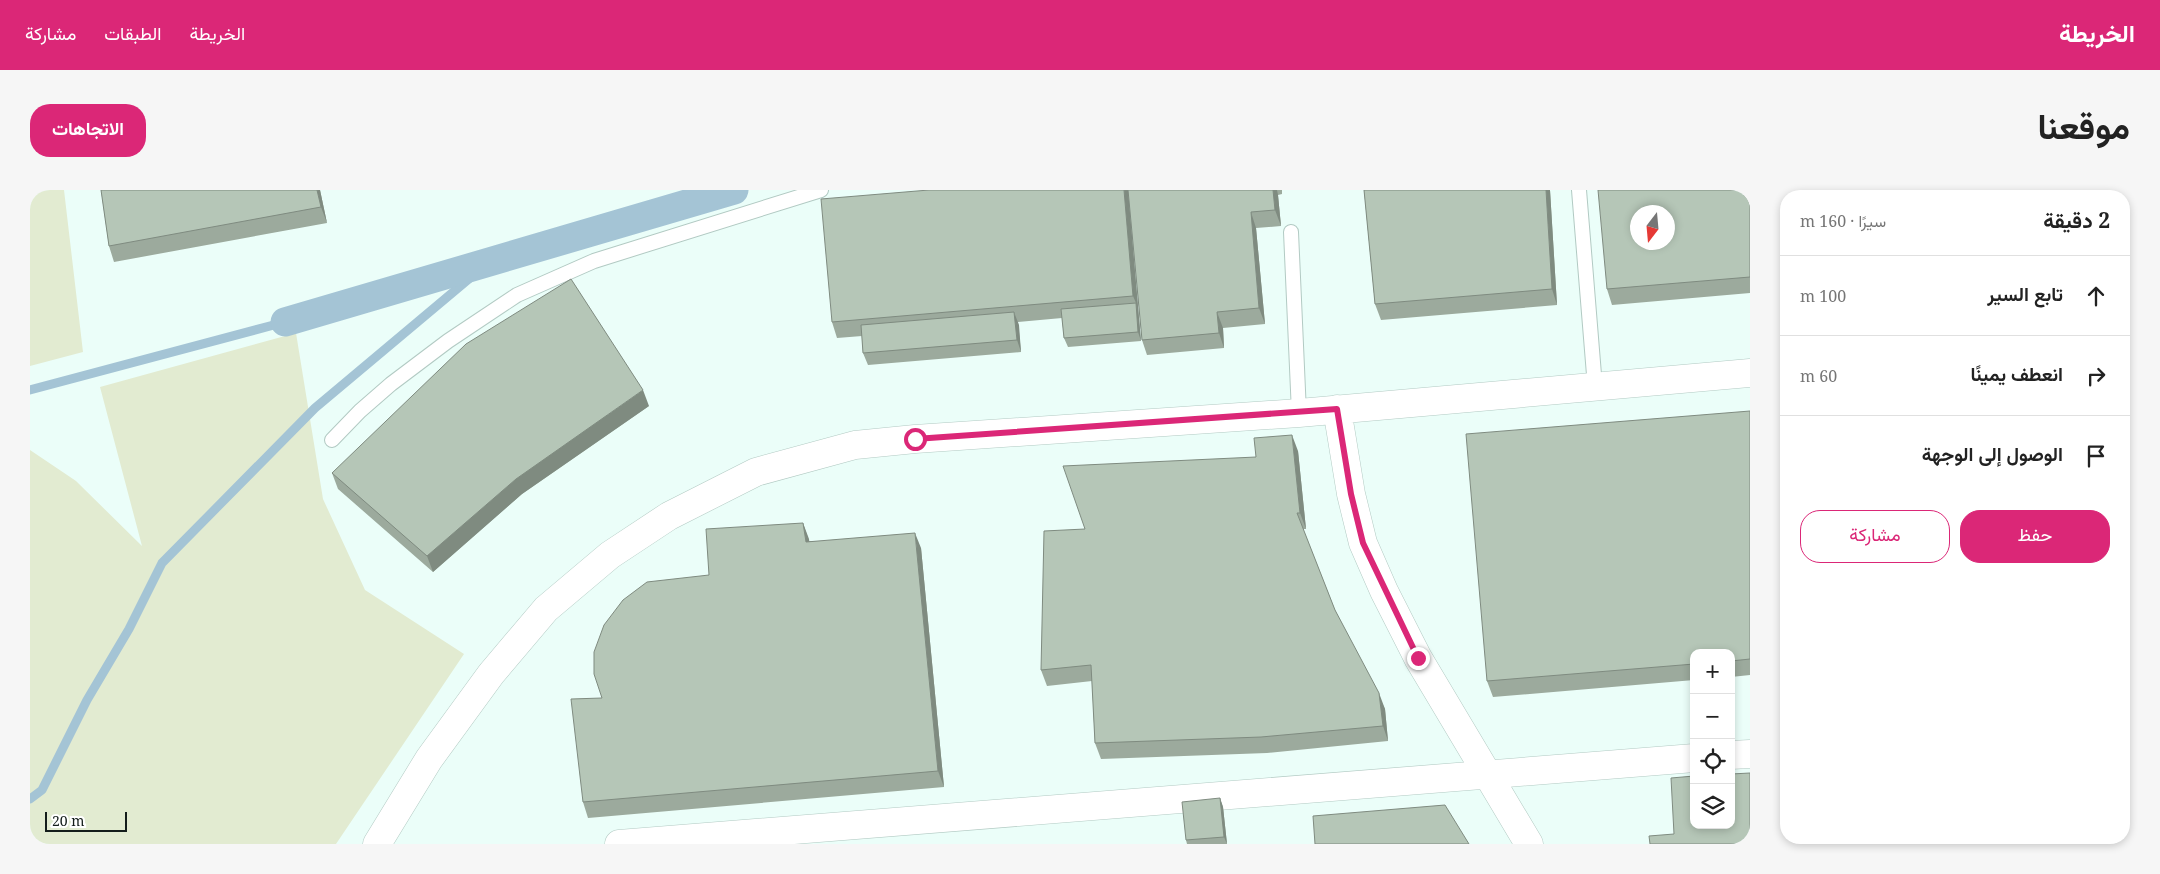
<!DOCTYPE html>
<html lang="ar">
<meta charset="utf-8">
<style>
:root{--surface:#fff;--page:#f6f6f6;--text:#222;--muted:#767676;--line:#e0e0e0;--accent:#db2777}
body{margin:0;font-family:"Noto Serif",Vazirmatn,serif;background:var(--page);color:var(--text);direction:rtl}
.controls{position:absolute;right:15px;bottom:15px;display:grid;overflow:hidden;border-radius:10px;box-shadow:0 2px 8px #0003}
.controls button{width:45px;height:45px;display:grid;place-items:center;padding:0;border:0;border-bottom:1px solid var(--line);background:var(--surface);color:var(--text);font:25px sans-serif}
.compass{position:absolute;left:1600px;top:15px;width:45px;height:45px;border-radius:50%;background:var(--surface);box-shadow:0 2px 8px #0003;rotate:196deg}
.scale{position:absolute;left:15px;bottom:12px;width:82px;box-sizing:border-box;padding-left:5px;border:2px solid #141d1b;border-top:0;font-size:14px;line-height:18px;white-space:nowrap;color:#141d1b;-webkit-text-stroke:4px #fff;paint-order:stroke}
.stop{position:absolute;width:15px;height:15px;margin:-11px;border:4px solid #db2777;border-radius:50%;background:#fff}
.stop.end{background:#db2777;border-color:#fff;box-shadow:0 1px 5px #0008}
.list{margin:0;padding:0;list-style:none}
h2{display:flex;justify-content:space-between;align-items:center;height:65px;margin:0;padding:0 20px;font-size:21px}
h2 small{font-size:16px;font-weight:400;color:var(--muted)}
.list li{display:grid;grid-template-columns:32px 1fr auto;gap:15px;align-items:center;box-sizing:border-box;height:80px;padding:0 20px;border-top:1px solid var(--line)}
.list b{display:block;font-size:19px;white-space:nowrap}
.list em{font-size:16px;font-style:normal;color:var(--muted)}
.actions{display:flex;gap:10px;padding:15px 20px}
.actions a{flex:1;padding:11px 0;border:1px solid var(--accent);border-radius:20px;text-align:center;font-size:18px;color:var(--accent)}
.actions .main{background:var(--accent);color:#fff}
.icon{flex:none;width:28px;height:28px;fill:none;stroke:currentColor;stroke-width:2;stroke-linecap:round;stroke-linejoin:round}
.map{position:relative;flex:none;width:1720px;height:654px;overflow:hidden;direction:ltr;border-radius:20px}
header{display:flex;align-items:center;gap:30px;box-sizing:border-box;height:70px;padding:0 25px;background:var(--accent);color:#fff}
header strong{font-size:24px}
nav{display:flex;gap:28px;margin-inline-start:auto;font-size:18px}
.intro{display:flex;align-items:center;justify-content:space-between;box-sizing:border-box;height:120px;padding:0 30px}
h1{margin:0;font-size:35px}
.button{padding:12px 22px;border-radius:20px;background:var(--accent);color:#fff;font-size:18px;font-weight:700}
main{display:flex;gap:30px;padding:0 30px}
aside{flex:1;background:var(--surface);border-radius:20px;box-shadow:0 2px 8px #0003}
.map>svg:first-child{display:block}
.green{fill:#e2ebd1}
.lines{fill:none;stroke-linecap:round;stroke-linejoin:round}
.stream{stroke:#a4c4d5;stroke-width:9}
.canal{stroke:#a4c4d5;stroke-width:29}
.lane-casing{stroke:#b2cac3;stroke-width:16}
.street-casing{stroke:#b2cac3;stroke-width:29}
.lane{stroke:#fff;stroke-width:14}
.street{stroke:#fff;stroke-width:28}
.wall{fill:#9caa9d}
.shaded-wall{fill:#7f8b80}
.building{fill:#b5c6b7;stroke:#7f8b80;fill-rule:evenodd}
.route{stroke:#db2777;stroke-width:6}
</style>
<header>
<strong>الخريطة</strong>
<nav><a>الخريطة</a><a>الطبقات</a><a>مشاركة</a></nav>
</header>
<div class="intro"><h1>موقعنا</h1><a class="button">الاتجاهات</a></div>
<main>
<aside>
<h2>2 دقيقة<small>سيرًا · 160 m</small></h2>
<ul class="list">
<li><svg class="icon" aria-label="ahead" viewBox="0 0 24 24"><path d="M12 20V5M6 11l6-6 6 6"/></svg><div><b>تابع السير</b></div><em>100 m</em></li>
<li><svg class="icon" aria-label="right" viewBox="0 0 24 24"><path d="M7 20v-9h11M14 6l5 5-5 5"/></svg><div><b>انعطف يمينًا</b></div><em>60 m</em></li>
<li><svg class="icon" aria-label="arrive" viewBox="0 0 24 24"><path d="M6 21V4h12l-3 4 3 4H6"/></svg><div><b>الوصول إلى الوجهة</b></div></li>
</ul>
<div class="actions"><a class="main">حفظ</a><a>مشاركة</a></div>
</aside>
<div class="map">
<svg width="1720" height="654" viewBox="0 0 1720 654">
<rect width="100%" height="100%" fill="#ebfef9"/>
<path class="green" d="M0 0H34L53 162 0 176Z
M266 143 293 309 335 400 434 464 306 654H0V260L46 291 112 356 70 197Z"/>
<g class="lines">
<path class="stream" d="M0 200 255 132
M0 609 12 600 57 510 99 439 132 373 285 218 459 72"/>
<path class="canal" d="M255 132 704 0"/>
<g class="lane-casing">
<path id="lane" d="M1549 0 1565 197
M1261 42 1269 223
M302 250 330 221 361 194 418 151 487 105 564 71 791 0"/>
</g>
<g class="street-casing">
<path id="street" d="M1307 219 1321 304 1333 353 1354 401 1388 468 1499 654
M1701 565 1720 564
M347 654 399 569 461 484 516 419 580 365 639 326 726 282 825 255 885 249 1269 223 1720 183
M589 654 1664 568"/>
</g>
<use href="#lane" class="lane"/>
<use href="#street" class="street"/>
</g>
<path class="wall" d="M71 0H290L297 33 84 72 79 56Z
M1098 0 1111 151 1038 157 1034 148 1032 128 988 132 991 162 838 175 833 163 832 146 807 148 802 132Z
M1098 0H1252V4L1248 5 1251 36 1226 38 1235 134 1193 138 1194 158 1117 165 1112 150Z
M1334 0H1520L1527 115 1351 130 1345 114Z
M1720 0V103L1582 115 1577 99Z
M619 216 492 304 403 382 308 299 302 283Z
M1720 221V485L1701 487V463H1664V490L1463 507 1457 491Z
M1268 261 1276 339H1273L1305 420 1355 519 1358 551 1237 563 1071 569 1065 553 1062 491 1017 496 1011 480 1055 339 1226 267Z
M773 333 779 351 891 358 914 597 558 628 553 612 572 508 679 385Z
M1190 608 1193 617 1197 654H1157L1156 650Z"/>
<path class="shaded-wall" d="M287 0H290L297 33 291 17Z
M1094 0H1098L1111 151 1108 142 1106 113 1103 106Z
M1243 0H1247L1248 5 1251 36 1245 20Z
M1516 0H1520L1527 115 1522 99Z
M1221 22 1226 38 1235 134 1229 118Z
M984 122 989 135 991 162 987 150Z
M1187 122 1193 138 1194 158 1189 143Z
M613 200 619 216 492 304 403 382 397 366 486 289Z
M1262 245 1268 261 1276 339 1270 323Z
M773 333 779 349 781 367 776 352Z
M885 343 891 358 914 597 908 581Z
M1349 503 1355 519 1358 551 1353 536Z
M1190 608 1193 617 1197 654 1194 647Z"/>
<path class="building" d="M71 0H287L291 17 79 56Z
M899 0H1094L1103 106 802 132 791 9Z
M1098 0H1243L1245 20 1221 22 1229 118 1187 122 1189 143 1112 150Z
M1334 0H1516L1522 99 1345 114Z
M1568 0H1720V87L1577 99ZM1608 22H1638V52H1608Z
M541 89 613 200 486 289 397 366 302 283 436 154Z
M1106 113 1108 142 1034 148 1031 119Z
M984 122 987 150 833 163 831 135Z
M1720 221V469L1701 471V463H1664V474L1457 491 1436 244Z
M1262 245 1270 323H1267L1305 420 1349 503 1353 536 1231 547 1065 553 1061 475 1011 480 1014 341 1055 339 1033 276 1226 267 1224 248Z
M773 333 776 352 885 343 908 581 553 612 541 509 572 508 564 484V462L574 435 593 410 617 392 679 385 676 339Z
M1720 583V654H1620L1619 646 1644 644 1641 588 1664 586V635H1701V584Z
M1190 608 1194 647 1156 650 1152 612Z
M1415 615 1439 654H1285L1283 626Z"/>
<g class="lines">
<path class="route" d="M885 249 1307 219 1321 304 1333 353 1388 468"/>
</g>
</svg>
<div class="controls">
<button>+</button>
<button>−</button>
<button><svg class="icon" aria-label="locate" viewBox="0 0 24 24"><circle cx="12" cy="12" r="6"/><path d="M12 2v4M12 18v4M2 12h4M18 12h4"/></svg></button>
<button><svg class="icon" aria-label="layers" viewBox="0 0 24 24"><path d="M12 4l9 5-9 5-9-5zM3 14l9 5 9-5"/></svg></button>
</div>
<svg class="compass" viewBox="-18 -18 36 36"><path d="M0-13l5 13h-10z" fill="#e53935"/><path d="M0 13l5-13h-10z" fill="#767676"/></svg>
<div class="scale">20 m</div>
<div class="stop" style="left:885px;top:249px"></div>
<div class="stop end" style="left:1388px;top:468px"></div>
</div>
</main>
